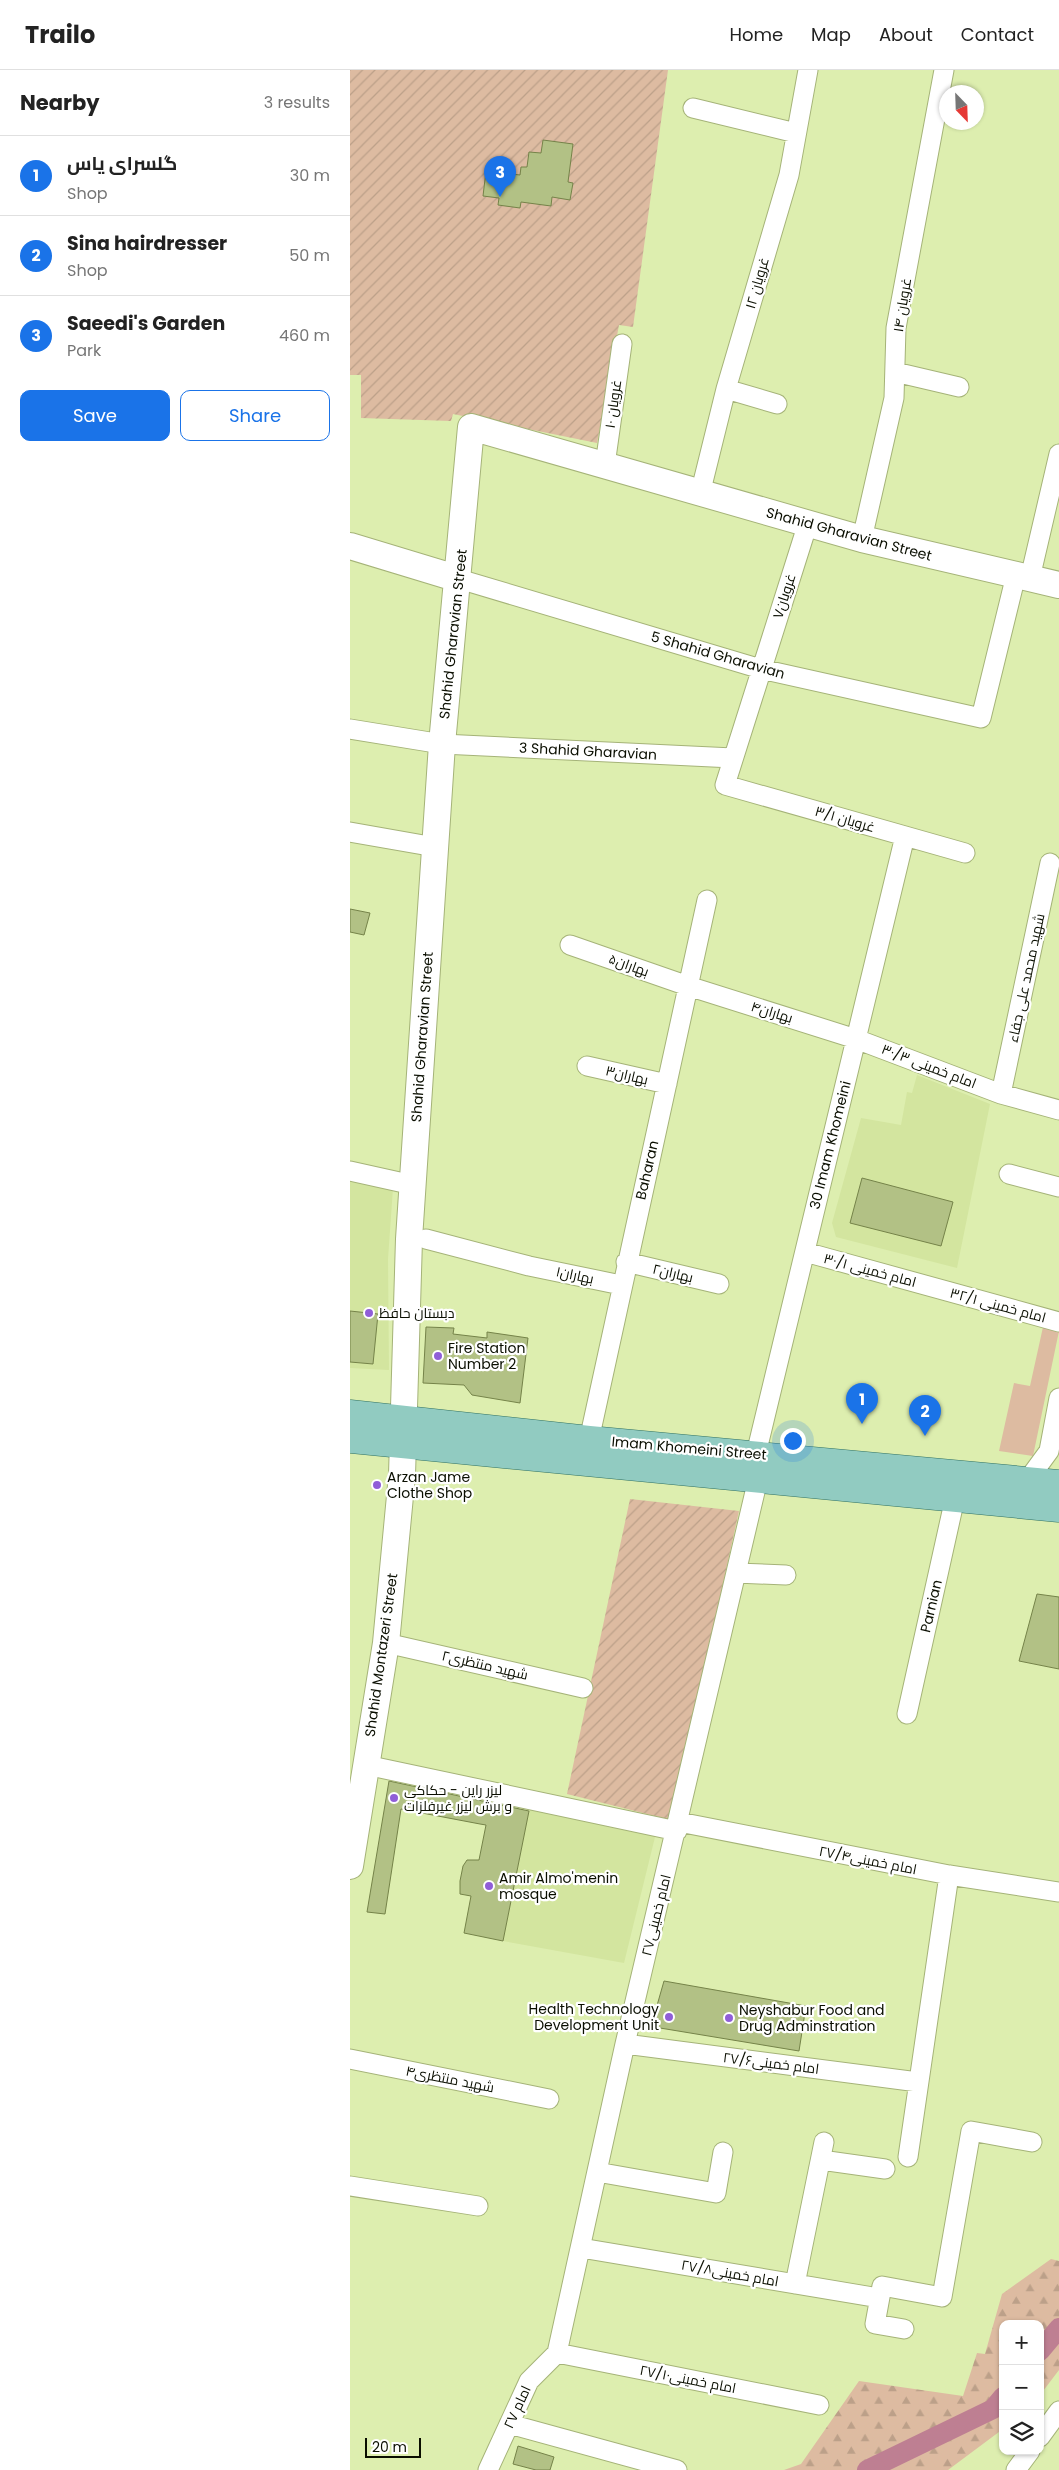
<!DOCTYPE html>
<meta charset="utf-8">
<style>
:root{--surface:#fff;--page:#f2f2f2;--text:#222;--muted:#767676;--line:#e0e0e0;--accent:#1a73e8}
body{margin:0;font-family:Poppins,Cairo,sans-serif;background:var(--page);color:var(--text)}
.controls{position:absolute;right:15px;bottom:15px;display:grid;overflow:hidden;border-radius:10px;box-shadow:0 1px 4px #0004}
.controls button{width:45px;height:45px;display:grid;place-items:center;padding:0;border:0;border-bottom:1px solid var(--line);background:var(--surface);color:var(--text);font:25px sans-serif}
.compass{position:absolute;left:589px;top:15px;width:45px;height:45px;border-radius:50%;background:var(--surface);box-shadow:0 1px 4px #0004;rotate:157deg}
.scale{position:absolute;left:15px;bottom:12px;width:56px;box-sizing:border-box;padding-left:5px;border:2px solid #0a0e00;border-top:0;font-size:14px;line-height:18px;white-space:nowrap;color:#0a0e00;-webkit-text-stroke:4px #fff;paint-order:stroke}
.you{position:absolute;left:442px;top:1370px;width:18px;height:18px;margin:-12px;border:4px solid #fff;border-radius:50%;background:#1a73e8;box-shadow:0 0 0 8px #1a73e833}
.badge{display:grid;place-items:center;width:32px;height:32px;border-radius:50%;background:var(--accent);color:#fff;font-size:16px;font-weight:700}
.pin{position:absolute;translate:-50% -41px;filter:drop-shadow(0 1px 2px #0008)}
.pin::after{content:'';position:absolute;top:26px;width:18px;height:15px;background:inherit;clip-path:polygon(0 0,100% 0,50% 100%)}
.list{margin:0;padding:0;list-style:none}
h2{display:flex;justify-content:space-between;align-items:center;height:65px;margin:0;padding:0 20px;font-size:21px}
h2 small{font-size:16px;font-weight:400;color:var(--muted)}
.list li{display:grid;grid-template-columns:32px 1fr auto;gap:15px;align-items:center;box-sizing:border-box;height:80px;padding:0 20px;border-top:1px solid var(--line)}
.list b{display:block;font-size:19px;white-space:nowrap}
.list p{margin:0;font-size:16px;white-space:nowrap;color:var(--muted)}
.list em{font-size:16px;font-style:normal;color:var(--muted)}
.actions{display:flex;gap:10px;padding:15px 20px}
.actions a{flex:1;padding:11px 0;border:1px solid var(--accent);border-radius:10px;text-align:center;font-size:18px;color:var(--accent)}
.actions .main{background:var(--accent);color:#fff}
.icon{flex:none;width:28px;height:28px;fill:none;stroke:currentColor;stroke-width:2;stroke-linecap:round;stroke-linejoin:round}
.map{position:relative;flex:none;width:709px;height:2400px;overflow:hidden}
header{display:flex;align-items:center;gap:30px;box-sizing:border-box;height:70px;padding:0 25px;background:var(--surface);border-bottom:1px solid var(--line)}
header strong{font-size:24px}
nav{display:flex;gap:28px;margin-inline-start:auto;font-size:18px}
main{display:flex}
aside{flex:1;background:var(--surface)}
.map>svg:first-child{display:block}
.built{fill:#d3e59f}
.green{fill:#ddbba1}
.forest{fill:url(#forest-firs)}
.garden{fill:url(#garden-furrows)}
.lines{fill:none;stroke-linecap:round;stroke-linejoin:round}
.canal{stroke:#be7f92;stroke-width:20}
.building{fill:#b2c185;stroke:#758349}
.street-casing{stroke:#a5b378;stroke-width:21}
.secondary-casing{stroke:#a5b378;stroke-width:28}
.primary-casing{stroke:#327262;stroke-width:29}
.street{stroke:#fff;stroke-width:19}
.secondary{stroke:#fff;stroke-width:26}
.primary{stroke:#91cbc1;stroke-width:28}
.poi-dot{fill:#905ed8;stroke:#fff;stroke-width:2}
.labels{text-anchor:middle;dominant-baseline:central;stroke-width:4.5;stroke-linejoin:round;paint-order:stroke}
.street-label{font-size:14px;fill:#0a0e00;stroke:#fff}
.poi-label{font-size:14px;fill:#0a0e00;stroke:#fff;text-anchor:start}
</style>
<header>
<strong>Trailo</strong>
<nav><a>Home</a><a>Map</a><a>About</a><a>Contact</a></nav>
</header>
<main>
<aside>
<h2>Nearby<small>3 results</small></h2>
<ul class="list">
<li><span class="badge">1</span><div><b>گلسرای یاس</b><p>Shop</p></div><em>30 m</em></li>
<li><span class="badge">2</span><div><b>Sina hairdresser</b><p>Shop</p></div><em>50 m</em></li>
<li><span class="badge">3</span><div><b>Saeedi's Garden</b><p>Park</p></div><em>460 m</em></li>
</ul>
<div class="actions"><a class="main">Save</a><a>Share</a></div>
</aside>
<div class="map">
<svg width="709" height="2400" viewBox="0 0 709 2400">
<defs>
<pattern id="forest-firs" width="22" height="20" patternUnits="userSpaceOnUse" patternTransform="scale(1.25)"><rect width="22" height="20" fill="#ddbba1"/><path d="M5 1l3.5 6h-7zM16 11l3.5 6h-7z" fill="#bca089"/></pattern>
<pattern id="garden-furrows" width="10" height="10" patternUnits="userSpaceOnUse" patternTransform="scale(1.25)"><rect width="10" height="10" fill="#ddbba1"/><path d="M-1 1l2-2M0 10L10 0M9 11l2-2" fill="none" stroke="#bca089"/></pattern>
</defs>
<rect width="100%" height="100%" fill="#ddeeaf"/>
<path class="built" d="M567 1005 640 1034 607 1198 486 1167 482 1153 511 1048 551 1055 557 1022 562 1023Z
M0 1106 43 1118 38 1189 39 1300 0 1298Z
M180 1736 306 1763 274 1893 153 1871Z"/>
<path class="green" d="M693 1257 709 1261 683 1386 649 1381 664 1313 680 1316Z"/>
<path class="forest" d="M701 2189 709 2191V2300L690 2325V2254H653V2359L598 2400H434L451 2394 509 2311 613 2326 627 2283 635 2284 652 2224Z"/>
<path class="garden" d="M0 0H318L283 257 269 255 247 373 103 344 101 351 11 348V305H0Z
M280 1429 389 1441 321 1750 217 1724Z"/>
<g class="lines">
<path class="canal" d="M690 2281 709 2258
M517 2400 643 2339 653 2327"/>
</g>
<path class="building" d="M193 70 223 74 218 112 223 113 220 130 202 127 201 136 171 132 170 138 148 135 149 128 133 126 136 101 170 105 171 97H177L179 82 191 83Z
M0 839 20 843 14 865 0 862Z
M512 1108 603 1132 591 1176 500 1153Z
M0 1241 28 1244 23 1294 0 1292Z
M76 1257 104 1258 103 1264 137 1268V1262L178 1268 170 1333 122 1325 114 1315 73 1313Z
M687 1524 709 1527V1599L669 1591Z
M39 1711 179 1741 153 1871 114 1863 121 1826 110 1824V1811L113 1796 117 1790H129L136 1755 130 1754 51 1739 35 1844 17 1842Z
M314 1911 456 1936 449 1981 310 1958 307 1956 304 1946Z
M168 2376 204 2387 200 2400H186L163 2394Z"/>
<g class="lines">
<g class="street-casing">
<path id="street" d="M343 38 446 63
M545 302 609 317
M376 319 427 334
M255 395 272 274
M350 424 376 319 439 105 458 0
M458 453 375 715 615 783
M512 469 544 328 546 258 594 0
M680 508 709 384
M109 509 411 599 631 648 666 505
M0 659 92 674 383 688
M0 762 85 777
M220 875 338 916 506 969 651 1024 709 1040
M237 996 317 1014
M651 1024 700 793
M0 1101 63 1115
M659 1104 709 1117
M76 1169 179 1196 271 1215
M455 1182 709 1252
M276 1192 369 1214
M239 1370 357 830
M406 1384 555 766
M677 1411 699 1381 709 1328
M386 1503 436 1505
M36 1573 233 1618
M557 1644 605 1428
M16 1695 327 1761
M329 1752 599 1805 709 1822
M275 1974 568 2012
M0 1989 199 2029
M558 2087 599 1805
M471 2090 535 2099
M247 2102 366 2123 373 2082
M0 2116 128 2136
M231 2178 529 2228
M445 2214 474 2072
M554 2259 525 2254 532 2216 592 2227 621 2061 682 2072
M207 2283 275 1974 408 1409
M207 2283 469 2335
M159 2354 327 2400
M690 2367 709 2341
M138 2400 179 2311 207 2283
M666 2400 680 2381"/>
</g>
<g class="secondary-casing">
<path id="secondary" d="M0 476 109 509
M0 1796 36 1573 52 1405 59 1169 92 674 121 357 512 469 709 515"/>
</g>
<g class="primary-casing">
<path id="primary" d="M0 1344 239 1370 709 1414
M0 1369 709 1438"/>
</g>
<use href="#street" class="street"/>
<use href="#secondary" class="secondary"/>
<use href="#primary" class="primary"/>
</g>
<g class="poi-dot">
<circle cx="19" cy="1243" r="5"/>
<circle cx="88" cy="1286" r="5"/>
<circle cx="27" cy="1415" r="5"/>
<circle cx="44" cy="1728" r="5"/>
<circle cx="139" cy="1816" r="5"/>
<circle cx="319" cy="1947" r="5"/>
<circle cx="379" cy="1948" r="5"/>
</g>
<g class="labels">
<g class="street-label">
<text transform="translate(407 213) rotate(-74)">غرویان ۱۲</text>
<text transform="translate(552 235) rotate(-81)">غرویان ۱۴</text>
<text transform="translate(263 334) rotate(-82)">غرویان ۱۰</text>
<text transform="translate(499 464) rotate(15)">Shahid Gharavian Street</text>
<text transform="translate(434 526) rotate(-72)">غرویان۷</text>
<text transform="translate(103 564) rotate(-84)">Shahid Gharavian Street</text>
<text transform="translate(368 585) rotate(16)">5 Shahid Gharavian</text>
<text transform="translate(238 681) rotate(3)">3 Shahid Gharavian</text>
<text transform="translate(495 749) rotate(16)">غرویان ۳/۱</text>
<text transform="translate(279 895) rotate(20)">بهاران۵</text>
<text transform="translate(676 908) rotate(-78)">شهید محمد علی جفاء</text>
<text transform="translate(422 942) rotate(17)">بهاران۴</text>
<text transform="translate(72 967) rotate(-86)">Shahid Gharavian Street</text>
<text transform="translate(579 996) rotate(21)">امام خمینی ۳۰/۳</text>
<text transform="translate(277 1005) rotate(13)">بهاران۳</text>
<text transform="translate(480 1075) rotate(-76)">30 Imam Khomeini</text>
<text transform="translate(297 1100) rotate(-77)">Baharan</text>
<text transform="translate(520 1200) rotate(15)">امام خمینی ۳۰/۱</text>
<text transform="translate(323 1203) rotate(13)">بهاران۲</text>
<text transform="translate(225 1205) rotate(12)">بهاران۱</text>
<text transform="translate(648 1235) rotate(15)">امام خمینی ۳۲/۱</text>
<text transform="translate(339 1378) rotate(5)">Imam Khomeini Street</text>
<text transform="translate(581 1536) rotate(-77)">Parnian</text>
<text transform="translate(31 1585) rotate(-82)">Shahid Montazeri Street</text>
<text transform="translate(135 1595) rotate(13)">شهید منتظری۲</text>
<text transform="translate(518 1790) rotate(11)">امام خمینی۲۷/۴</text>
<text transform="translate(306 1845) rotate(-76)">امام خمینی۲۷</text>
<text transform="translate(421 1993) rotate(7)">امام خمینی۲۷/۶</text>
<text transform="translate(100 2009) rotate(11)">شهید منتظری۴</text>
<text transform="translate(380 2203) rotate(10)">امام خمینی۲۷/۸</text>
<text transform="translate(338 2309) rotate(11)">امام خمینی۲۷/۱۰</text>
<text transform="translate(167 2337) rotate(-65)">امام ۲۷</text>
</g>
<g class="poi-label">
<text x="29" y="1243">دبستان حافظ</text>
<text x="98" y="1278">Fire Station<tspan x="98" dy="16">Number 2</tspan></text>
<text x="37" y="1407">Arzan Jame<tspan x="37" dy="16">Clothe Shop</tspan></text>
<text x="54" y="1720">لیزر راین - حکاکی<tspan x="54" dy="16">و برش لیزر غیرفلزات</tspan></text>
<text x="149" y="1808">Amir Almo'menin<tspan x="149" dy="16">mosque</tspan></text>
<text x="309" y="1939" text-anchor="end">Health Technology<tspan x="309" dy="16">Development Unit</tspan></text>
<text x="389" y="1940">Neyshabur Food and<tspan x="389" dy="16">Drug Adminstration</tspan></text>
</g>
</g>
</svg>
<div class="controls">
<button>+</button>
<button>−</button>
<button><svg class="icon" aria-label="layers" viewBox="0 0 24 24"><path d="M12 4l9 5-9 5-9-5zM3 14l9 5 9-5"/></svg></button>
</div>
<svg class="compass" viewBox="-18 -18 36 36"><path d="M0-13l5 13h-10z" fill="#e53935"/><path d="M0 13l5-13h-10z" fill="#767676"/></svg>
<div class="scale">20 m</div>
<div class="you"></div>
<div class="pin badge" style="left:512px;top:1354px">1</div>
<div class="pin badge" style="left:575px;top:1366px">2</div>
<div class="pin badge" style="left:150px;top:127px">3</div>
</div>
</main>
